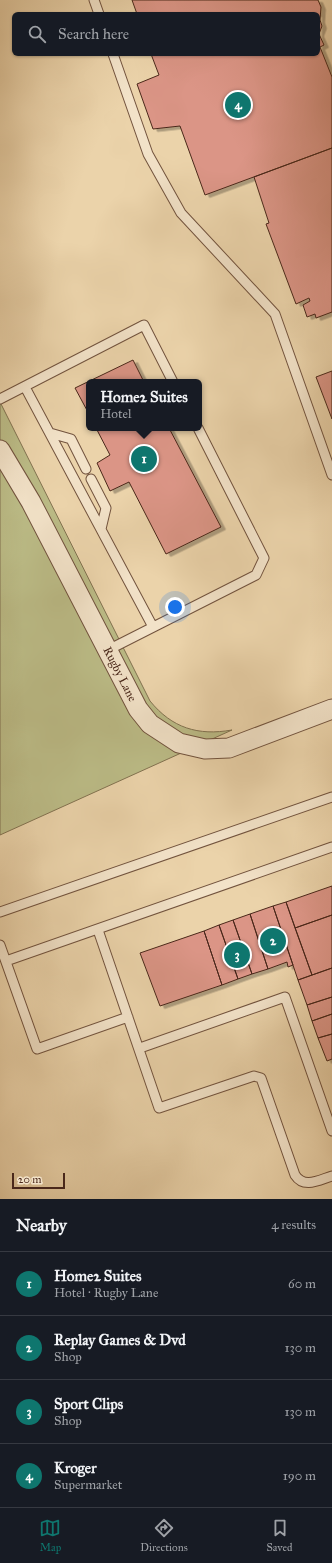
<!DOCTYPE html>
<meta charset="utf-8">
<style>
:root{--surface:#171b24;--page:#242831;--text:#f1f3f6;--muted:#9ea1a6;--line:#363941;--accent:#0f766e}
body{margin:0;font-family:"IM FELL Great Primer",serif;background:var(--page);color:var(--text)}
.scale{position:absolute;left:12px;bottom:10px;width:53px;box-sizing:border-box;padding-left:4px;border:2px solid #4a281a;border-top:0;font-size:11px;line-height:14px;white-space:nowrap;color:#4a281a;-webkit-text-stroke:3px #f2e2c8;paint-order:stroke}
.you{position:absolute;left:175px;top:607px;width:14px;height:14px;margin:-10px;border:3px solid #fff;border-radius:50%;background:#1a73e8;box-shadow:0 0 0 6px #1a73e833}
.badge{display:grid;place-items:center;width:26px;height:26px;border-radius:50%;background:var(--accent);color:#fff;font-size:13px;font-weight:700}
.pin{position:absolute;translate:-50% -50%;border:2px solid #fff;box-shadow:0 1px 4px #0006}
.popup{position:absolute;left:86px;top:379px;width:116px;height:52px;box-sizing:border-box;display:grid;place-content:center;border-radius:6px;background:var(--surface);filter:drop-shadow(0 1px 3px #0005);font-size:13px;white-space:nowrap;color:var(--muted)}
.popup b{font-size:15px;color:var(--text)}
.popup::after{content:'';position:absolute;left:50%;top:100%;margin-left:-8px;border:8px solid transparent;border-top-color:var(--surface)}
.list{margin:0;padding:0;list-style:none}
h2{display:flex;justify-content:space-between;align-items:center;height:52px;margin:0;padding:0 16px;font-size:17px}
h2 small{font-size:13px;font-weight:400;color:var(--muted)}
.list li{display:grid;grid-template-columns:26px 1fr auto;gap:12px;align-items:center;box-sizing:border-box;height:64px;padding:0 16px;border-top:1px solid var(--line)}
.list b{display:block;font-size:15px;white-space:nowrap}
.list p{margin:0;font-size:13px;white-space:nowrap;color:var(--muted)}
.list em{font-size:13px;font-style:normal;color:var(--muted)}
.icon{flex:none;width:22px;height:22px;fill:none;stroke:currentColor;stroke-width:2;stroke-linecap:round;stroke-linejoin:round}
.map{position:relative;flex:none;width:332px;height:1199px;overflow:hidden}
.search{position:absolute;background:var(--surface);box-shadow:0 1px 3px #0004;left:12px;right:12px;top:12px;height:44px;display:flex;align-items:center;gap:10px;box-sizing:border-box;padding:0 14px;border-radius:6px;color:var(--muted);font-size:15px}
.sheet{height:308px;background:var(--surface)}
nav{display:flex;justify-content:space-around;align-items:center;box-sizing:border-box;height:56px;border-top:1px solid var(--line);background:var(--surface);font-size:11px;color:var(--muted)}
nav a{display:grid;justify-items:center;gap:2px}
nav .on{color:var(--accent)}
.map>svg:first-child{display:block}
.green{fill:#bbbb86;stroke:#827250}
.building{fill:#db9586;stroke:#4a281a;filter:url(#shadow)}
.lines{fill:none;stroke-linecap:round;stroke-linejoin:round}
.lane-casing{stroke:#72533e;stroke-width:11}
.street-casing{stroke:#72533e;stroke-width:21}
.lane{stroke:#f2e2c8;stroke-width:9}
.street{stroke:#f2e2c8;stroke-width:19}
.labels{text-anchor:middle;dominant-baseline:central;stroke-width:3;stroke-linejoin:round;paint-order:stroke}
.street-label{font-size:12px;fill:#4a281a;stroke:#f2e2c8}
</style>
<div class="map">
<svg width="332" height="1199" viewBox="0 0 332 1199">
<defs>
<filter id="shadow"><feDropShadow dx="4.5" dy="2.5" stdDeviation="0" flood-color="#0004"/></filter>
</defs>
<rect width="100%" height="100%" fill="#ebd3aa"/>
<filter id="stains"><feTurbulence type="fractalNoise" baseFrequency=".005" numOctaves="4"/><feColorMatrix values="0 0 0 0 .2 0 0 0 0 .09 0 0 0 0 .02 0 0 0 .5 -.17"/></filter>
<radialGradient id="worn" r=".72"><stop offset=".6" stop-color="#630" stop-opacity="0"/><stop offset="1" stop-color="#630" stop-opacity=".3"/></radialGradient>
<path class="green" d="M0 402 150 701C172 728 198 736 232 730L0 835Z"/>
<path class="building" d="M132 0H318L321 7 320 20 322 26 319 34 324 45 320 47 332 77V148L205 195 180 126 153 129 137 84 159 75 151 54H318V14H137Z
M332 148V312L316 318 315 314 307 317 303 305 310 301 309 298 296 304 266 224 269 223 254 177Z
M133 360 144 382H89V414L75 388Z
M332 371V419L316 377Z
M96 428H169L221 527 166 554 129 482 110 491 97 463 110 455Z
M332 886V915L295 928 286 902Z
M286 902 312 975 298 980 273 906Z
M273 906 293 965 288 967 287 962 268 969 250 914Z
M250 914 268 969 252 974 233 920Z
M332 915V968L312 975 295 928Z
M233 920 252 974 238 979 219 925Z
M219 925 238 979 222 985 204 931Z
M204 931 222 985 160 1006 140 953Z
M332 968V997L307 1005 298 980Z
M332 997V1014L312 1021 307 1005Z
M332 1014V1034L318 1038 312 1021Z
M332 1034V1059L327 1061 318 1038Z"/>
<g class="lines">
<g class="lane-casing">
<path id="lane" d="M94 0 99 14
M113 54 148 154 181 213 275 314 332 475
M25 387 153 627
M0 399 144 325 173 382
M50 433 71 439 86 469
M91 479 106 508 101 529
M108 650 256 575 264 558 198 428
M0 912 332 797
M98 930 159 1108 254 1076 261 1078 295 1175C304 1189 319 1180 332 1176
M0 945 37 1049 128 1017
M6 961 332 847
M140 1048 285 997 332 1131"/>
</g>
<g class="street-casing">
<path id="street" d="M0 450 31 502 138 709 150 724 179 743 205 749 229 748 332 709"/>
</g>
<use href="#lane" class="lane"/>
<use href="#street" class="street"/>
</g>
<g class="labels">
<g class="street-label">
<text transform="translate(120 674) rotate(63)">Rugby Lane</text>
</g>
</g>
<rect width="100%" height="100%" filter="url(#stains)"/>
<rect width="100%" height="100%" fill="url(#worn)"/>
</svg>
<div class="scale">20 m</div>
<div class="you"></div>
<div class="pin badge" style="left:144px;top:459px">1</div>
<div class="popup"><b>Home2 Suites</b>Hotel</div>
<div class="pin badge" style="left:273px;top:941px">2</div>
<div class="pin badge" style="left:237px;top:955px">3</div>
<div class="pin badge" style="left:238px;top:105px">4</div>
<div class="search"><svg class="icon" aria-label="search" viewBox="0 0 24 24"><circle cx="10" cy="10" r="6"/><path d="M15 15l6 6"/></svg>Search here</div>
</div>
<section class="sheet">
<h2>Nearby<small>4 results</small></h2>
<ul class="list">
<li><span class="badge">1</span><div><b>Home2 Suites</b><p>Hotel · Rugby Lane</p></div><em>60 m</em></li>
<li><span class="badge">2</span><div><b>Replay Games &amp; Dvd</b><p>Shop</p></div><em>130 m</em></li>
<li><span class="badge">3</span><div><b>Sport Clips</b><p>Shop</p></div><em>130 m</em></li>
<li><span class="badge">4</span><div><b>Kroger</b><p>Supermarket</p></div><em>190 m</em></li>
</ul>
</section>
<nav>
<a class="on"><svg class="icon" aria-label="map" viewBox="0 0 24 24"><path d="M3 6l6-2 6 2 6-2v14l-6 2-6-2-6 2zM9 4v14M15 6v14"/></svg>Map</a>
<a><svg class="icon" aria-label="directions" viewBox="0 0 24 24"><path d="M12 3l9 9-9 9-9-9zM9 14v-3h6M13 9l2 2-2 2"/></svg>Directions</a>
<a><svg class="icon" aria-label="saved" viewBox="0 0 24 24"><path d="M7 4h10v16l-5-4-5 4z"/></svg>Saved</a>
</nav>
